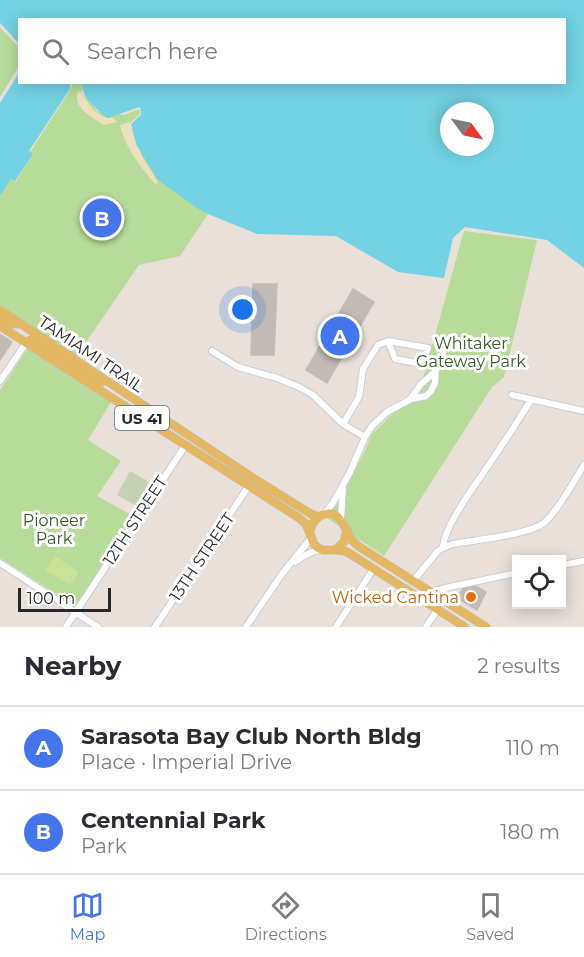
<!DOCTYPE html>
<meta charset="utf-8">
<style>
:root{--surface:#fff;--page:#f2f2f3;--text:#2b2b33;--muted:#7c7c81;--line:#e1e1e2;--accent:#4575ea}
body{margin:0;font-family:Montserrat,sans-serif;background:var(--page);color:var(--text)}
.controls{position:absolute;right:18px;bottom:18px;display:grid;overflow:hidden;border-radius:0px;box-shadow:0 3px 15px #0003}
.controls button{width:54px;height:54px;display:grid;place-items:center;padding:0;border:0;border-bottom:2px solid var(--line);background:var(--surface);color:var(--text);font:30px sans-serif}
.compass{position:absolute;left:440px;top:102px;width:54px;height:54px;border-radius:50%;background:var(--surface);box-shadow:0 3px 15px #0003;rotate:123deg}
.scale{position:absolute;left:18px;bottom:15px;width:93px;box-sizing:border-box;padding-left:6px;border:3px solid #272727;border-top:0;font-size:16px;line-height:21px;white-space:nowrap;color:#272727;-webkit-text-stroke:4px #fff;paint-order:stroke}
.you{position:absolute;left:243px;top:310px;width:21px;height:21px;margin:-15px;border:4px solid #fff;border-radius:50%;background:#1a73e8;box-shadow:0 0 0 9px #1a73e833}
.badge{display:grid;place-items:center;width:39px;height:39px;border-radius:50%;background:var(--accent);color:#fff;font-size:20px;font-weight:700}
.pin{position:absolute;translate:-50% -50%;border:3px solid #fff;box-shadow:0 2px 6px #0006}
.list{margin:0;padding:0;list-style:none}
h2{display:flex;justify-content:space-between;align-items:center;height:78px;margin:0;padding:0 24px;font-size:26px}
h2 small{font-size:20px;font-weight:400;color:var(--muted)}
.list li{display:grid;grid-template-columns:39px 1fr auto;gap:18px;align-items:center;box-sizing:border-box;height:84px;padding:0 24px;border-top:2px solid var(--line)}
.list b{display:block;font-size:22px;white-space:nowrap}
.list p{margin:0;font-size:20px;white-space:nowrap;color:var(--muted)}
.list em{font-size:20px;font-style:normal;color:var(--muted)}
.icon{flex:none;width:33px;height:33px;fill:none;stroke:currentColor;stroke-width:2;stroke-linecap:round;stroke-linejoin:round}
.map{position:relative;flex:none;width:584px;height:627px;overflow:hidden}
.search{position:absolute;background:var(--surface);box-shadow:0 3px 15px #0003;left:18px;right:18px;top:18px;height:66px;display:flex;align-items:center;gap:15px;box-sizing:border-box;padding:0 21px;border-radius:0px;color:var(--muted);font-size:22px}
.sheet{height:246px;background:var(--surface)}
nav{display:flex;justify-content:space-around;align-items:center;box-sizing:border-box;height:84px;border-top:2px solid var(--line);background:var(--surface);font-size:16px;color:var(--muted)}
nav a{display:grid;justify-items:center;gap:3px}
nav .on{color:var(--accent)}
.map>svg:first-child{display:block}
.green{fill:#b7db99}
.sand{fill:#ece0be}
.cemetery{fill:#c4d1b2}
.pitch{fill:#cae296}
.water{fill:#73d2e3;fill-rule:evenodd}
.building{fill:#c1bab6;stroke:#c3bcb3;stroke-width:1.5}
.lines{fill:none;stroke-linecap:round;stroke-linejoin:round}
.minor-casing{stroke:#c8cdd8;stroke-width:8}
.major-casing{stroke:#bebebe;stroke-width:9}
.minor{stroke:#fff;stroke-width:6}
.major{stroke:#e4b863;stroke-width:8}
.food-dot{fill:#e8710a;stroke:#fff;stroke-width:2}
.labels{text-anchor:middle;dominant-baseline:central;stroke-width:6;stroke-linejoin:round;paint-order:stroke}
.shield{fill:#fff;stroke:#686868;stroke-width:1.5}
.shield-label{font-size:15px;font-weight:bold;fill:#272727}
.park-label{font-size:16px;fill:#325c1e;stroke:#fff}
.street-label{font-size:16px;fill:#272727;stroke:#fff}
.food-label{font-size:16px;fill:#c56008;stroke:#fff;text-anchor:end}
</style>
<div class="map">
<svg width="584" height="627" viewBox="0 0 584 627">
<rect width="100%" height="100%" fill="#e8e0d9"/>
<path class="green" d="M0 27 19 48V66L0 97Z
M72 83H83L82 92 97 111 124 115 139 109 140 114 130 123V129L164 183 208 214 180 256 139 265 75 358 0 307V196L11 178 16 181 33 154 30 152 71 89Z
M464 231 537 240 504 377 492 387 384 556 327 518 364 453 371 435 421 386Z
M28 348 111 402 88 440 121 461 97 496 135 517 75 606 0 558V390Z"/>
<path class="sand" d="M78 91 82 92C88 105 98 119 113 118L117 122 104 125C92 117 72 108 78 91Z
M129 122 140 148 141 155 158 182 156 185C142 169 124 146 120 125Z"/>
<path class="cemetery" d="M130 471 149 482 137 504 135 505 117 495Z"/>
<path class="pitch" d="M55 556 79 572 70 585 45 570Z"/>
<path class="water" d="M0 0H584V268L547 240 465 227 453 238 444 278 398 272 336 236 257 234 208 214 197 208 157 179 136 144 131 124 141 115 140 107 107 118C96 108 82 99 82 82H564V20H20L19 43 13 38V37L0 23ZM449 111H485V147H449Z
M19 73 20 82 70 83V89L29 151 33 154 15 181 11 179 0 196V103Z"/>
<path class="building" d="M253 284H277L274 355H251Z
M353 289 374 302 327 383 306 370Z
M0 334 12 342 0 360Z
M470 585 472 587 474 585 486 592 477 610 457 598 459 595 461 596 460 593 465 586Z"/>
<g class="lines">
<g class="minor-casing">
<path id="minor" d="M212 351 238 367 277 378 299 387 313 395 343 424 365 437
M0 381 26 343
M512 395 584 411
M411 398 421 384 436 371
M343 424 359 397 363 369 378 345 388 341 428 348 422 364 395 359 388 341
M324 514 333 503 350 472 365 437 372 426 387 412 411 399 426 396 431 391 435 383 436 370 441 356 451 337
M341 519 343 488
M443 548 453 544C474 540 528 535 544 523 557 512 575 480 584 465
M295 562C304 556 311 550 323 550
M0 563 98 627
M562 565 584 561
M413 581 438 551 443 548C443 525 485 472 498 451 510 434 520 417 531 400
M432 592 445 588 516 573
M66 627 185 446
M155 627 248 487
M246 627 282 574 311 538
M336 627 374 568
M426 627 438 609"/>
</g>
<g class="major-casing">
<path id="major" d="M0 310 253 478 311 514 319 517
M0 318 12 324H21
M0 326 299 518 306 524 314 544 318 548 323 550H335L345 551 352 555 465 627
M26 343 30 340H33L93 379 102 382
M310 532C311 525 314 520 320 516 340 506 344 528 351 539 352 540 357 545 358 546L486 627
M335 550 344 542 347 530"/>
</g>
<use href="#minor" class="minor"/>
<use href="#major" class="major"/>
</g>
<circle class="food-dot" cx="471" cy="597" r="6"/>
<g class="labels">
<rect class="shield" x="115" y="406" width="54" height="24" rx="4.5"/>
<g class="shield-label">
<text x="142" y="418">US 41</text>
</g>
<g class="park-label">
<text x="471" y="343">Whitaker<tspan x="471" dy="18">Gateway Park</tspan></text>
<text x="54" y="520">Pioneer<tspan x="54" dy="18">Park</tspan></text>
</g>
<g class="street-label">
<text transform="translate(91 354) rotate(34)">TAMIAMI TRAIL</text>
<text transform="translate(135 521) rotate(-57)">12TH STREET</text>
<text transform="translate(202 557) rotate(-56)">13TH STREET</text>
</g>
<g class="food-label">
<text x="459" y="597">Wicked Cantina</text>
</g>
</g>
</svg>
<div class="controls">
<button><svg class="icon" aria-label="locate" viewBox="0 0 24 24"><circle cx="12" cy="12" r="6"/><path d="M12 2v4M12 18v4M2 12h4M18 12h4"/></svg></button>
</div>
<svg class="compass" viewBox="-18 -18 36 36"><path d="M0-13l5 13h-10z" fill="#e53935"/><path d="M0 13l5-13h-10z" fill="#7c7c81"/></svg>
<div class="scale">100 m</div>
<div class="you"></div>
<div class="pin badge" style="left:340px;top:336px">A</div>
<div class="pin badge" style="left:102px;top:218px">B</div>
<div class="search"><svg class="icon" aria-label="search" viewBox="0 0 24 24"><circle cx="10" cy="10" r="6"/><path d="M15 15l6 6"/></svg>Search here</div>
</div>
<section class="sheet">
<h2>Nearby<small>2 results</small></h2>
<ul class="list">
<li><span class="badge">A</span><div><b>Sarasota Bay Club North Bldg</b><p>Place · Imperial Drive</p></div><em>110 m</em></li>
<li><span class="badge">B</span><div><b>Centennial Park</b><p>Park</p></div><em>180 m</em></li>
</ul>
</section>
<nav>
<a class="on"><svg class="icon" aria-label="map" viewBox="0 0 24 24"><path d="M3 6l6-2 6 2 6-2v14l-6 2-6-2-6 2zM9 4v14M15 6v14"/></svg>Map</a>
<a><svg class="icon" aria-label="directions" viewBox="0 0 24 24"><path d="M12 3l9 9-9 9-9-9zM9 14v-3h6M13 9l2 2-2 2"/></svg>Directions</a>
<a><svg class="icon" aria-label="saved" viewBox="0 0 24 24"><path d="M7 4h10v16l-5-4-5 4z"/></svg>Saved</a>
</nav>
